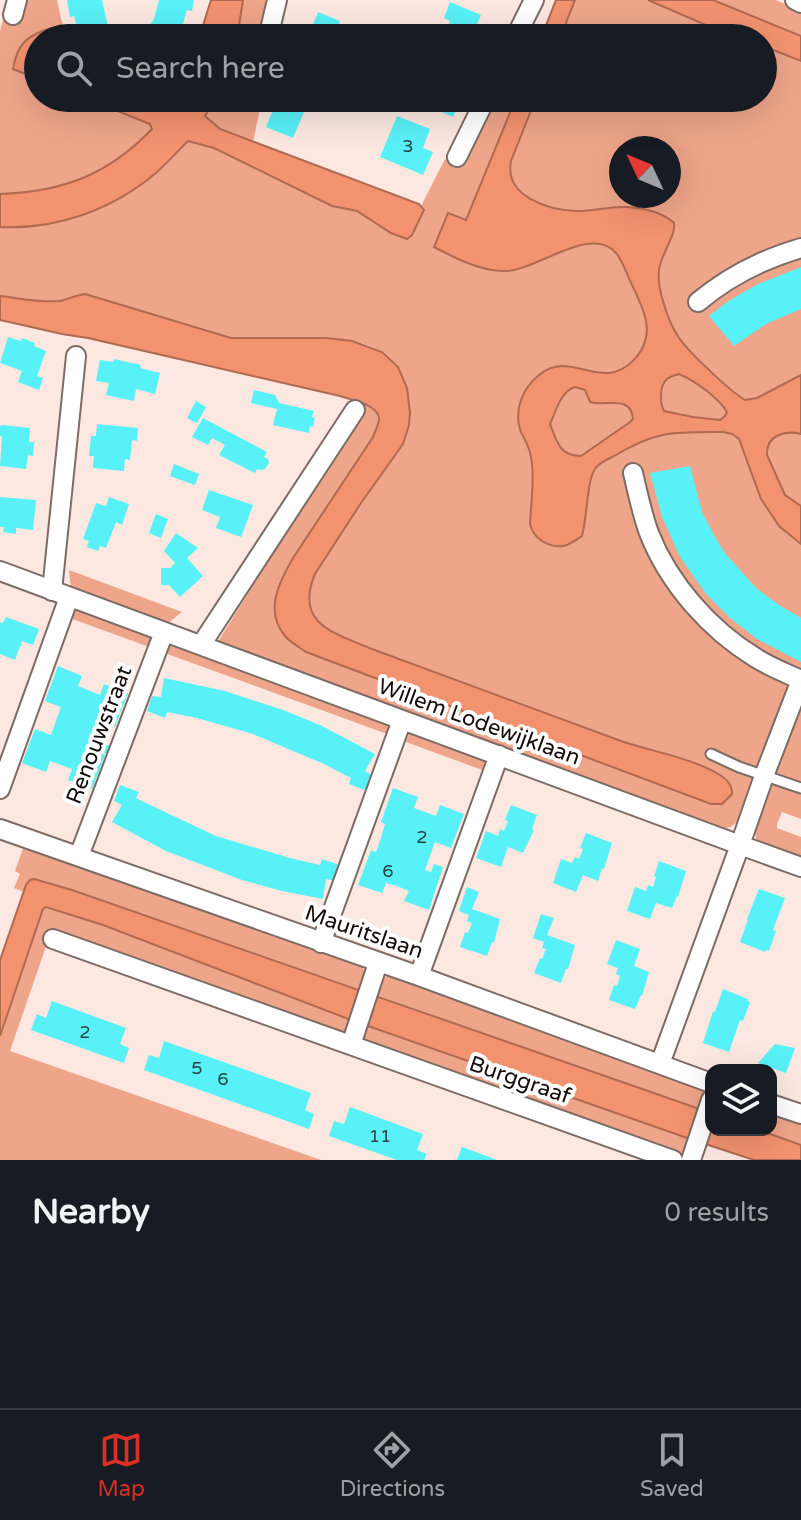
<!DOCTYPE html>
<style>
:root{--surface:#171b24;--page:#20242c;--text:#f1f3f6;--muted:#9ea1a6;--line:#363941;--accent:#d93025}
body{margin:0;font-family:"Varela Round",sans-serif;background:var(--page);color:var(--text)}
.controls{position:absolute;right:24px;bottom:24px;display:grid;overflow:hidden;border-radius:16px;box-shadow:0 8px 32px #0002}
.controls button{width:72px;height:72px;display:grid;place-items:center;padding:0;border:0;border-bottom:2px solid var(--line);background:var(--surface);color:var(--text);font:40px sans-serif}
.compass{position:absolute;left:609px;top:136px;width:72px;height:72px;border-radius:50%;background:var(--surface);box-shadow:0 8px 32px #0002;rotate:314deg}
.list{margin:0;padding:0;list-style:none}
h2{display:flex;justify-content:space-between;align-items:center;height:104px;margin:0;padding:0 32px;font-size:34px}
h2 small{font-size:26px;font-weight:400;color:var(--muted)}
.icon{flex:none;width:44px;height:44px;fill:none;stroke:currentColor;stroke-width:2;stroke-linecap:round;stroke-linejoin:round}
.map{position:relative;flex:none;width:801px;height:1160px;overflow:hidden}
.search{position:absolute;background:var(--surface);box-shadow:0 8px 32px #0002;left:24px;right:24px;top:24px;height:88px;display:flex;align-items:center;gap:20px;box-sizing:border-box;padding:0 28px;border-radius:44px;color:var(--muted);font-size:30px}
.sheet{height:248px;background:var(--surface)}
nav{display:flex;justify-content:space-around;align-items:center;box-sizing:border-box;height:112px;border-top:2px solid var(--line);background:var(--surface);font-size:22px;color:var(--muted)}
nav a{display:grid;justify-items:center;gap:4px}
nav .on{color:var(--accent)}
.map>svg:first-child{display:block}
.green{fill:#efa58a;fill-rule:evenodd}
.water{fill:#f3926f;stroke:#b06a51;stroke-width:2;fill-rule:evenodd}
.building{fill:#58f1f7}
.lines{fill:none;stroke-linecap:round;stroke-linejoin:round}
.service-casing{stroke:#7d6b65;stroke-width:13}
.minor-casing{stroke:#7d6b65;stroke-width:22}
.service{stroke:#fff;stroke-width:9}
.minor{stroke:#fff;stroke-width:18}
.labels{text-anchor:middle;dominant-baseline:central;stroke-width:8;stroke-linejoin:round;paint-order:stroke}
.number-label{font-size:18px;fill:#244545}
.street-label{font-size:22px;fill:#130c0a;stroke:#fff}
</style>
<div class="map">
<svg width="801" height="1160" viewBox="0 0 801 1160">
<rect width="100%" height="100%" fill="#fce8e1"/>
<path class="green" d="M25 0H57L61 19 69 38H60L56 30 52 28C25 35 22 43 12 67L13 69 38 79V98H85L150 124 152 128C116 175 57 192 0 194V31L8 1Z
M243 0H269L260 38H237Z
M570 0H687L801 47V819L782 812 777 824V828L801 837V860L765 847 756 839 755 826 762 805 747 799C741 814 739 829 720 829L217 643 361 413 359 406 361 403C382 412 380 418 373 437L293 558C260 616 272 638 332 662L711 804H722L732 794 381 665 319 649 299 632 287 605 399 428 398 404 406 385C379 312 285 349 228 337 179 327 133 307 85 294 76 295 69 299 60 301 40 303 19 298 0 296V227C57 230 114 209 157 172 168 162 178 151 188 141L214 148 332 206 357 211 391 233 407 239 412 235 424 210 421 206 445 159 460 164 493 98H516L466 221 448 214 434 247 457 258 527 98H763V38H553ZM621 148H669V196H621Z
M713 0H775L801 10V36Z
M215 98H257L262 100 253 142C236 136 214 131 205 114Z
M69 570 182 612 167 624 71 589Z
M71 606 156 637 152 648 67 617Z
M167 642 394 725 390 735 162 652Z
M410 731 486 759 482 770 406 742Z
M24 846 362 967 367 975 361 990 57 885 34 879 26 885 24 892 14 888 20 874 15 871Z
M46 907 103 925 351 1020 347 1032 341 1033 52 929 10 1051 321 1160H0V1036L43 909Z
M388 976 700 1085 705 1096 701 1109 537 1053 374 994 380 980Z
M364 1025 690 1139 685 1151 679 1154 364 1041 361 1039Z
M771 1111 801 1121V1145L759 1130H771Z"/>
<path class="water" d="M211 0H243L237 38H199Z
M556 0H575L560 38H541Z
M648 0H713L801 36V61L763 46V38H736Z
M52 28 56 30 60 38H38V79L13 69C17 44 27 35 52 28Z
M85 98H215L205 116 220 129 419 204 424 210 412 235 407 239 391 233 357 211 332 206 214 148 188 141C178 151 168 162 157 172 114 209 57 230 0 227V194C62 192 108 175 152 129L150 124Z
M516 98H536L511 161C504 197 549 210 577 211 594 211 610 206 627 207 644 208 661 211 674 223 676 236 661 254 659 270 658 280 660 291 663 301 673 337 685 347 711 372 722 382 733 393 745 400L757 398 801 375V434C785 430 766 435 767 455L785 495 801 506V544L779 526 761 499 739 439 732 434 723 432C675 432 658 430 616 455 609 459 599 462 595 469 587 480 587 519 582 536 576 540 570 545 563 546 548 548 533 538 530 524 531 504 534 483 532 463 531 455 529 447 525 440 524 438 520 431 520 429 514 409 523 388 539 375 563 355 585 375 609 373 627 371 643 354 646 337 650 321 639 300 632 285 627 275 623 261 616 253 590 223 533 274 502 271 478 270 455 258 434 247L448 213 466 220ZM679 374C695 381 718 397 727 412L725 416 720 420 693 417 664 411C660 403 659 386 667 379 670 376 676 375 679 374ZM575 387 585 390 590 402C606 407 631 394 633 419L630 422 581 456C559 456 557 441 550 424 556 411 561 391 575 387Z
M85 294 231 338H327L352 341 382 352 398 367 407 388 410 413 409 425 403 444 361 503 315 574C294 624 334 633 372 649 455 679 538 710 621 741 653 752 690 757 720 775 728 780 732 785 732 794L722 804H711L306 652C299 647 290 642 285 636 264 611 279 582 293 558L373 437C375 431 379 424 379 418 377 404 351 400 340 396L88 338 62 334 0 320V296C19 298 40 303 60 301 69 299 76 295 85 294Z
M34 879 72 890 711 1113V1130H759L801 1145V1160H754L690 1139 351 1020 103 925 46 907 43 909 0 1036V960L26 885 30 880Z"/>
<path class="building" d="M67 0H102L108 26 117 38H77L74 32 78 30 74 16 70 17Z
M159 0H194L192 11 187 10 183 24 187 26 182 38H140L154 19Z
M450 2 481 15 476 27 488 32 486 38H443L450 21 444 18Z
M318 12 340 21 333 38H289L294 26 310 32Z
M278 98H321L319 102 310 98 293 138 266 127Z
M343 98H361L356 111 340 105Z
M418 98H461L453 117 417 101Z
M397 116 430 129 423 148 433 152 423 175 380 157Z
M801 267V309L766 324 734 346 709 316 727 302 756 285Z
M8 337 21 341 22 338 35 343 34 346 46 351 37 376 43 378 39 390 18 382 22 371 0 363Z
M114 359 141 365 140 368 160 373 155 394 136 389 134 401 106 395 109 383 96 381 100 360 113 362Z
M254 390 275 395 279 403 314 411 312 417 315 418 313 427 310 426 309 433 273 425 277 409 251 403Z
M196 401 206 407 197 423 187 418Z
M203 418 267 452 264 457 268 459 269 463 265 469 261 470 257 469 255 473 219 455 225 445 212 438 208 445 192 437Z
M97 424 138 428 137 441 132 440 130 460 125 459 124 471 93 468 94 456H89L91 436H96Z
M3 425 30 428 29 442H34L33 456 28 455 26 469 0 466 2 436H0V426Z
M174 464 199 474 195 485 170 476Z
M690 466 702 512 715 537 725 553 756 588 779 605 801 618V662L757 639 730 618 706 594 680 557 662 517 650 473Z
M209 490 253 505 241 537 216 528 220 517 202 510Z
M0 497 36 500 33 530 16 528V534L3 532 4 527H0Z
M109 497 129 504 122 525 116 522 106 548 100 546 98 551 87 547 89 541 83 539 96 503 106 506Z
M156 514 168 519 161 538 149 533Z
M176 533 198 548 187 558 203 576 180 597 169 585H161V568H170L175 563 164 551Z
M6 617 39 629 33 645 22 641 15 660 0 654V622L3 623Z
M58 666 82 676 78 686 100 695 104 684 128 693 115 727 110 725 104 743 111 746 108 754 98 751 105 755 92 789 68 780 72 769 50 761 46 772 22 763 35 729 51 735 61 707 45 701Z
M164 678 225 691 283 710 320 725 375 754 365 771 373 776 367 791 349 784 351 778 324 764 253 734 197 718 167 712 165 718 147 711 152 696 161 697Z
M120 785 139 792 136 798 146 803 216 836 290 858 320 865 322 859 340 865 335 881 326 879 323 899 282 891 242 880 166 851 112 822 122 805 114 801Z
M393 788 418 797 414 808 436 816 440 805 464 814 451 848 435 842 425 870 431 872 434 864 443 867 429 910 404 901 409 891 397 886 386 883 382 893 358 885 371 850 376 852 381 838 385 824 381 822Z
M511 805 537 815 532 829 534 830 523 853 508 847 501 867 476 858 486 831 498 836 500 829 504 831 508 821 505 820Z
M586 833 612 843 604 869 602 868 598 881 583 875 576 892 553 883 561 859 572 863 575 857 579 859 583 849 580 848Z
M659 861 686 871 678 897 677 896 672 908 656 903 650 919 627 911 635 887 646 891 648 885 653 887 656 877 654 876Z
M467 887 479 892 472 909 500 919 494 943 492 942 487 956 460 947 465 932 468 933 472 923 467 921 469 915 459 911Z
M759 889 785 898 773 930 776 931 769 951 766 950 765 952 740 942 748 920 747 919Z
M541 914 554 918 547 935 575 945 568 969H566L561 983 534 973 540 958 542 959 546 949 542 948 544 942 533 938Z
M616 940 640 949 634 966 649 972 642 996 641 995 635 1009 609 1000 614 985 617 986 620 976 616 974 618 968 607 964Z
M723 989 748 999 747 1001 750 1002 743 1021 740 1020 729 1052 703 1043 713 1011 715 1012Z
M52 1001 126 1028 120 1044 129 1048 124 1063 31 1030 37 1014 46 1018Z
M164 1041 311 1093 305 1110 314 1114 309 1129 144 1070 149 1055 159 1058Z
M775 1044 795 1048 786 1073 758 1063Z
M350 1107 423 1134 417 1150 427 1154 424 1160H397L329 1136 334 1121 344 1124Z
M462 1147 497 1160H457Z"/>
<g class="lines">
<g class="service-casing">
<path id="service" d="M711 754 739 767 801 788"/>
</g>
<g class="minor-casing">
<path id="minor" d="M795 0 801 3
M13 15 17 0
M268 38 277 0
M515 38 534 0
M457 157 486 98
M698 302C729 276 763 259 801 248
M633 473C638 494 642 514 649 533 669 584 710 630 756 658 770 667 786 673 801 680
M0 571 740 845 660 1064
M52 591 76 356
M201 645 355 410
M801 680 764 776 740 845 801 867
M0 789 69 597
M0 829 419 976 711 1083
M79 856 164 632
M53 939 673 1160
M321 943 402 720
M419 976 499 755
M351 1045 378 963
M771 1104 801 1114
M691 1160 711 1100"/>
</g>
<use href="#service" class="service"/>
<use href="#minor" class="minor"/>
</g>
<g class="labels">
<g class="number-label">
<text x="408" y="146">3</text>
<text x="422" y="837">2</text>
<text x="388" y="871">6</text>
<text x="85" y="1032">2</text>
<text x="197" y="1068">5</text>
<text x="223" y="1079">6</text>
<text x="380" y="1136">11</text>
</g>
<g class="street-label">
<text transform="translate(479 722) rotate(20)">Willem Lodewijklaan</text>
<text transform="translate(99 735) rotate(-69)">Renouwstraat</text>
<text transform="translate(364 932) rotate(19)">Mauritslaan</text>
<text transform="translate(520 1080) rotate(19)">Burggraaf</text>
</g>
</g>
</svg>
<div class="controls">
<button><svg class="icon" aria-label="layers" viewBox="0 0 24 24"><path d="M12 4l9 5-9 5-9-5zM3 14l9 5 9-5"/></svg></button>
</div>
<svg class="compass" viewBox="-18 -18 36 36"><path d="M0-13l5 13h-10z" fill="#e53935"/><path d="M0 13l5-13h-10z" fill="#9ea1a6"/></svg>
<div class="search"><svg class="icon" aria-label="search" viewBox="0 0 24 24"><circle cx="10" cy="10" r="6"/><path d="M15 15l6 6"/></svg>Search here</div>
</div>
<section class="sheet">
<h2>Nearby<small>0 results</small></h2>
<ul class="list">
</ul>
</section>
<nav>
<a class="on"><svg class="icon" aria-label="map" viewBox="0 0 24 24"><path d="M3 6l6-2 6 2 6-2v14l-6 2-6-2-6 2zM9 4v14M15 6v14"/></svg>Map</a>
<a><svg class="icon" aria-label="directions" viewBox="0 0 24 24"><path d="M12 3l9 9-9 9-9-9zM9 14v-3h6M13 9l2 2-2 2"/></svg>Directions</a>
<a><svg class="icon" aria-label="saved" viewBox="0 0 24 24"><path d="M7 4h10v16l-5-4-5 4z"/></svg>Saved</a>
</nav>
